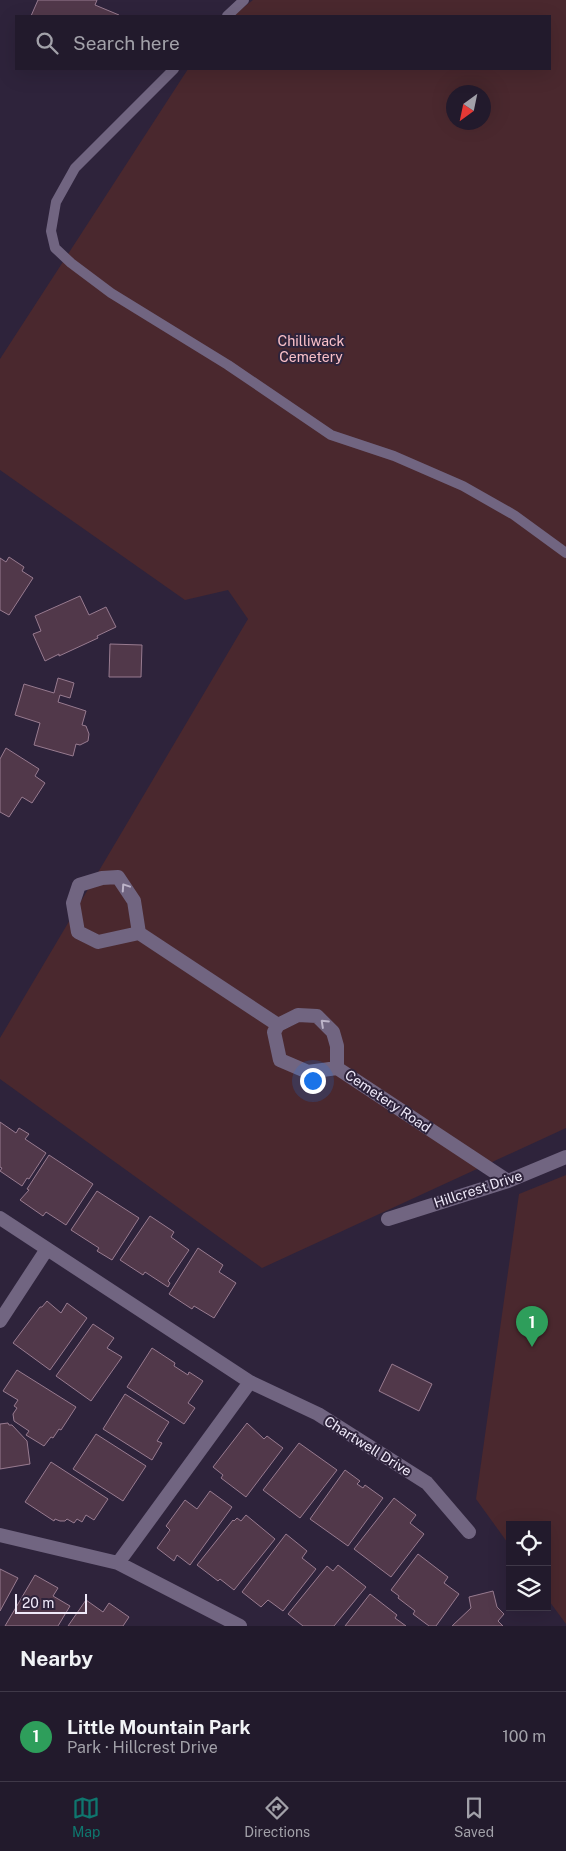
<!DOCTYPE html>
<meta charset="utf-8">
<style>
:root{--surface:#221a2c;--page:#2e2738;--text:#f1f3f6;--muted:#a2a1a9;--line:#3f3848;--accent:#0f766e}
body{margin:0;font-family:"Public Sans",sans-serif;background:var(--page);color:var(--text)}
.controls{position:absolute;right:15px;bottom:15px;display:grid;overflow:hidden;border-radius:0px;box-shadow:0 5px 20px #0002}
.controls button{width:45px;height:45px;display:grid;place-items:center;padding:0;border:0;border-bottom:1px solid var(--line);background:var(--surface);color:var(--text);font:25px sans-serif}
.compass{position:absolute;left:446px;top:85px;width:45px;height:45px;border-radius:50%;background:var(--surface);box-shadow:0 5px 20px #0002;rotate:213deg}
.scale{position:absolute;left:15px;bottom:12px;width:72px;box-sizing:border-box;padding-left:5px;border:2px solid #efe9f9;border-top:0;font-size:14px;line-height:18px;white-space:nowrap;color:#efe9f9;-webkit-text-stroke:4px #2e233b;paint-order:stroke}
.you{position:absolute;left:312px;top:1080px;width:18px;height:18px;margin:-12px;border:4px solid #fff;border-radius:50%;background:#1a73e8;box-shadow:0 0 0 8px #1a73e833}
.badge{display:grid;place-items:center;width:32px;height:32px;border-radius:50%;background:var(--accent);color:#fff;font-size:16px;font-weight:700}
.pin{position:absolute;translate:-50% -41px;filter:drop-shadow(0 1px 2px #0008)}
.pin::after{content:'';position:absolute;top:26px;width:18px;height:15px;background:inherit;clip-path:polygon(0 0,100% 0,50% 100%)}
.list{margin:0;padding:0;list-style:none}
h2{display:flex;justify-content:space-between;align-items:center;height:65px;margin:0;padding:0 20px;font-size:21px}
h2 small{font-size:16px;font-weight:400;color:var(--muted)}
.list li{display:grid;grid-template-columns:32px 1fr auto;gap:15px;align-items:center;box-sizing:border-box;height:90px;padding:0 20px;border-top:1px solid var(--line)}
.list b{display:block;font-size:19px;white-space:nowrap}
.list p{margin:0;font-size:16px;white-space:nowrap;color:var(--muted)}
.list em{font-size:16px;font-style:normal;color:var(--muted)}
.icon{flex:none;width:28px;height:28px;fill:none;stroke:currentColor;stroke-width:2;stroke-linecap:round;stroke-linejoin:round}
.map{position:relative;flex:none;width:566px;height:1626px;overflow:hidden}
.search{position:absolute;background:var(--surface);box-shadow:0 5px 20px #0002;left:15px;right:15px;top:15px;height:55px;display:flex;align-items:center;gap:12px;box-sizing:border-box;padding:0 18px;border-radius:0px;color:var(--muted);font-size:19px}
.sheet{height:155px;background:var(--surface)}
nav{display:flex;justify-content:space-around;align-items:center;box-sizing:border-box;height:70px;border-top:1px solid var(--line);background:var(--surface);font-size:14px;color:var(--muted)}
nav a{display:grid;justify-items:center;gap:2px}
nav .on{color:var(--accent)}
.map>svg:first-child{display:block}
.green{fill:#4a282e;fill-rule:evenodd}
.building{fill:#51384a;stroke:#987b90}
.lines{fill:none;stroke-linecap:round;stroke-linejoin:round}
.service{stroke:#716581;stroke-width:10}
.minor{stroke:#716581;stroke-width:14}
.oneway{stroke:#bdb4c9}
.labels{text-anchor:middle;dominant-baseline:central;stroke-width:4;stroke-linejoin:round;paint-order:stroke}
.park-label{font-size:14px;fill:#fac1c9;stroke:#2e233b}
.street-label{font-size:14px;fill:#efe9f9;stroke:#2e233b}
</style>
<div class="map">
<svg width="566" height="1626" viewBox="0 0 566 1626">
<rect width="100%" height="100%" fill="#2e233b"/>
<path class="green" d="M253 0H566V1128L262 1268 0 1079V1038L248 619 228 590 185 600 0 470V359L188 69H550V16H232ZM454 92H484V122H454Z
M566 1175V1624L547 1598V1525H510V1546L476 1499 519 1194Z"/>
<path class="building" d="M38 0H97L95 5 119 15V16H31Z
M9 557 24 567 22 571 33 578 9 615 0 610V558L6 562Z
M80 596 89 615 106 607 116 627 97 636 98 638 59 656V654L45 661 33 634 41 631 35 616Z
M110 644 142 645 141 677H109Z
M58 678 74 683 70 698 60 695 58 702 86 711 82 725 86 726 89 734 88 741 80 745 76 744 73 756 34 745 40 723 15 715 24 684 54 693Z
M6 748 39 769 35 776 45 783 32 803 22 797 9 817 0 812V759Z
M0 1122 16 1133 19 1128 29 1134 25 1139 46 1153 29 1179 27 1178 22 1186 0 1171 2 1168 0 1167Z
M49 1155 93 1184 66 1225 46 1212 43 1216 20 1200 29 1190 27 1189Z
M97 1191 139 1218 112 1260 97 1251 99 1248 71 1230Z
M150 1216 174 1232 171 1237 189 1250 168 1281 170 1283 168 1287 145 1272 143 1275 120 1260Z
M198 1248 223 1265 219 1272 236 1283 214 1318 194 1306 192 1309 169 1294Z
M47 1301 61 1313 67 1303 87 1318 50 1370 13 1343 40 1307H42Z
M93 1324 114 1338 107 1348 122 1357 91 1401 56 1376Z
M152 1348 175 1363 174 1366 188 1375 189 1372 203 1381 188 1403 195 1408 184 1424 127 1387Z
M392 1364 432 1384 419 1411 379 1391Z
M17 1370 76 1407 61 1430 59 1429 53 1438 51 1437 44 1446 26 1435 29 1431 14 1421 13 1414 17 1408 14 1406 18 1400 3 1391Z
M125 1394 169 1422 157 1441 162 1443 152 1460 103 1429Z
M8 1423 9 1425H12L27 1441 30 1464 0 1469V1424Z
M247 1423 264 1439 267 1436 283 1448 246 1497 221 1478 223 1475 213 1467Z
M96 1434 146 1466 123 1501 73 1469Z
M299 1443 337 1470 300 1518 263 1490Z
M51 1462 108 1499 94 1520 86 1515 82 1522 77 1519 74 1523 67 1519 65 1521H60L55 1519 54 1521 25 1502Z
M345 1470 360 1481 357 1484 363 1488 365 1485 383 1498 348 1546 310 1519Z
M210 1491 232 1507 190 1565 177 1555 174 1561 157 1548 170 1530 166 1526 185 1500 197 1509Z
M394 1498 416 1515 410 1523 424 1534 391 1577 354 1549Z
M246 1515 275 1539 234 1590 220 1579 218 1581 197 1565 233 1520 234 1521 237 1518 241 1521Z
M286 1534 307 1551 302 1558 316 1569 283 1611 268 1600 261 1607 242 1592Z
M418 1554 448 1577 444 1583 459 1594 436 1626H429L413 1614 415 1611 398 1598 399 1596 391 1590Z
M338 1565 366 1587 334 1626H303L288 1614 327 1566 333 1571Z
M0 1569 18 1578 0 1611Z
M35 1575 58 1588 53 1596 70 1606 58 1626H5Z
M493 1591 497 1607 504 1614 498 1621 503 1626H452L471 1608 469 1597Z
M370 1594 397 1615 395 1618 406 1626H345Z
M86 1600 103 1612 109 1603 129 1617 123 1626H68Z"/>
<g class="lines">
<path class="service" d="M227 16 244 0
M174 69 75 168 56 202 51 231 55 248 71 263 111 293 228 365 331 435 394 456 463 486 514 515 566 553"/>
<path class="minor" d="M139 933 134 901 118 877 102 878 79 885 73 903 78 932 98 942 139 933 278 1025
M278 1025 274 1032 280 1060 308 1072 337 1068 508 1181
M278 1025 298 1015 317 1016 333 1032 337 1046V1068
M0 1218 250 1382 318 1414 427 1483 469 1532
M388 1219 508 1181 566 1157
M0 1321 47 1249
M0 1535 118 1563 240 1626
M118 1563 250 1382"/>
</g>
<defs><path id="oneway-chevron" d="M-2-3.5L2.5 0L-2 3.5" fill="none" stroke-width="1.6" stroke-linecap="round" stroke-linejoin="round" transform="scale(1.25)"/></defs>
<g class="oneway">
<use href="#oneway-chevron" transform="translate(125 887) rotate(-124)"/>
<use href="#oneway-chevron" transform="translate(324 1023) rotate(-137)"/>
</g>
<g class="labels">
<g class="park-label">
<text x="311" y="341">Chilliwack<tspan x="311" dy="16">Cemetery</tspan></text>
</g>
<g class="street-label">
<text transform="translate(388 1101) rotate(34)">Cemetery Road</text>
<text transform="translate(478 1189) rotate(-18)">Hillcrest Drive</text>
<text transform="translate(368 1446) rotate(32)">Chartwell Drive</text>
</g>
</g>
</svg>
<div class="controls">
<button><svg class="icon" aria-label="locate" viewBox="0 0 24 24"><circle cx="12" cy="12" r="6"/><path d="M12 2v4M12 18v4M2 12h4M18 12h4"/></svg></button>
<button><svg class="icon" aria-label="layers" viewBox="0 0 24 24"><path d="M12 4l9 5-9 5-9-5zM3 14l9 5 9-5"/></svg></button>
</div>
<svg class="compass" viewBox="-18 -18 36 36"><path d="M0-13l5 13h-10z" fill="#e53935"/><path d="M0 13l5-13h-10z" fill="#a2a1a9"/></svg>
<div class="scale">20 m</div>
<div class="you"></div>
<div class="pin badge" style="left:532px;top:1347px;background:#2e9e5b">1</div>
<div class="search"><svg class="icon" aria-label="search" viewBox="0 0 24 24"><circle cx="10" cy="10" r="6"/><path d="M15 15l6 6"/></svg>Search here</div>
</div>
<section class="sheet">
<h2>Nearby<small></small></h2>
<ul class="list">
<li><span class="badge" style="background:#2e9e5b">1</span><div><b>Little Mountain Park</b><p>Park · Hillcrest Drive</p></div><em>100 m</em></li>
</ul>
</section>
<nav>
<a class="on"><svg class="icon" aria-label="map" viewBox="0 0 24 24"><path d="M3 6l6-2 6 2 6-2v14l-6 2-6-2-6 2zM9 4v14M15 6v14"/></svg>Map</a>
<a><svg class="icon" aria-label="directions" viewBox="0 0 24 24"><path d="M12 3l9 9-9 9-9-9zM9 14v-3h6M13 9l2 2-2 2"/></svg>Directions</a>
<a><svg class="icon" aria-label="saved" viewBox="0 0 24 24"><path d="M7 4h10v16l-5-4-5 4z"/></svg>Saved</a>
</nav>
